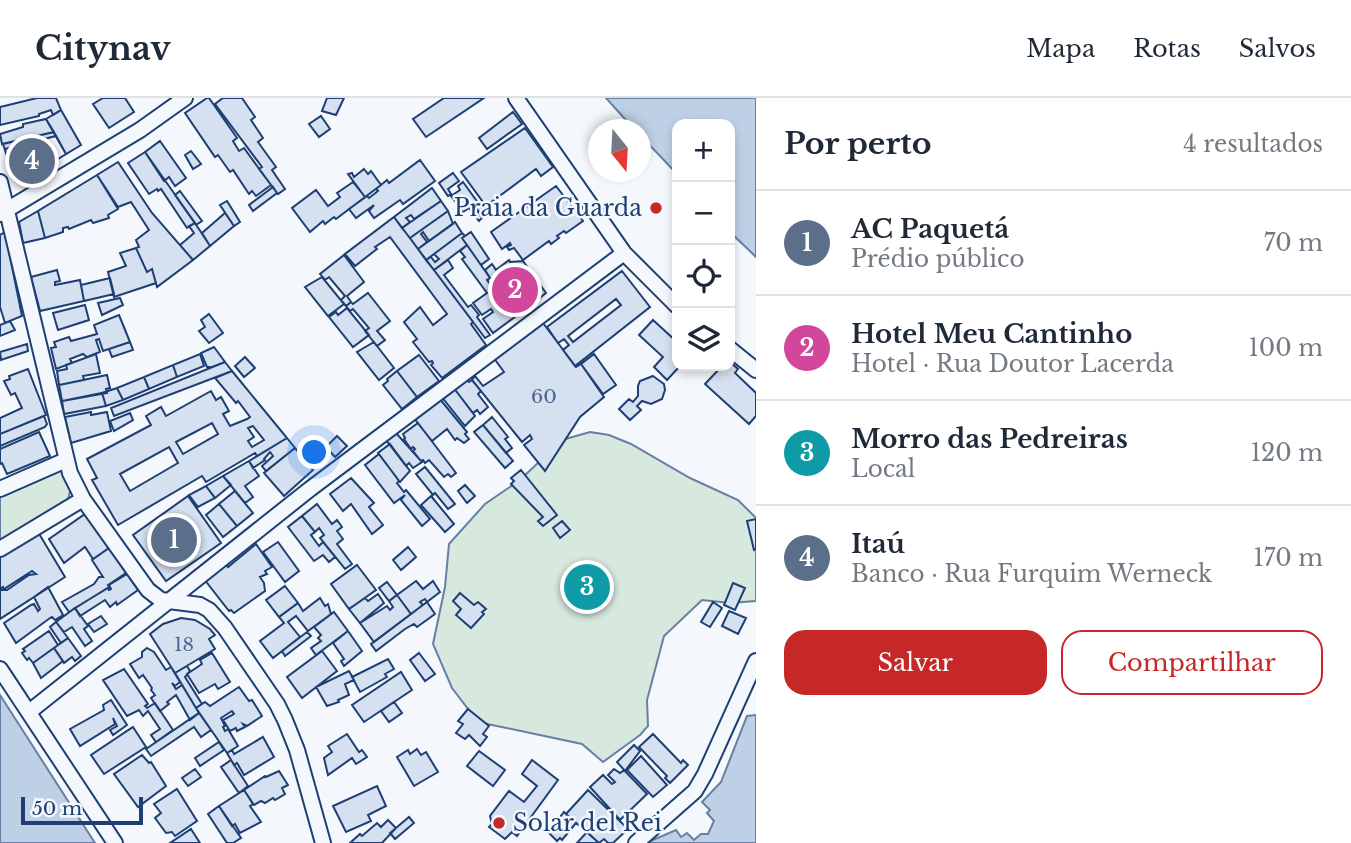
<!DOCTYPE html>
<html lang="pt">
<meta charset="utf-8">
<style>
:root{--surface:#fff;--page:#f2f2f3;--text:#1f2937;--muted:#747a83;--line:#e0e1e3;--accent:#c62828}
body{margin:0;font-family:"Libre Baskerville",serif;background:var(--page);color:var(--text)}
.controls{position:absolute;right:21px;top:21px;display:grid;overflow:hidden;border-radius:14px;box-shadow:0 4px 10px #0003}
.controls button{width:63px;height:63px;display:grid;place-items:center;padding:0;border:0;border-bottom:2px solid var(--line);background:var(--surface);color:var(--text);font:35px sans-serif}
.compass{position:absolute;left:588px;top:21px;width:63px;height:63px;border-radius:50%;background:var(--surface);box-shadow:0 4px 10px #0003;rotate:162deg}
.scale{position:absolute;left:21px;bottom:18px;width:122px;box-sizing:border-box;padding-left:7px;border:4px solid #1d3f73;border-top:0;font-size:19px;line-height:24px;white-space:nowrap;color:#1d3f73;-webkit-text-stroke:5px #f4f7fb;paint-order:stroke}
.you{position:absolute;left:315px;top:355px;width:24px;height:24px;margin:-18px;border:5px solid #fff;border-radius:50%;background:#1a73e8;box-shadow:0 0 0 10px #1a73e833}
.badge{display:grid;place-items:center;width:46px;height:46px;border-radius:50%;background:var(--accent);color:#fff;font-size:23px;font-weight:700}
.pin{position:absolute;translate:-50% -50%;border:4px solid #fff;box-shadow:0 2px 7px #0006}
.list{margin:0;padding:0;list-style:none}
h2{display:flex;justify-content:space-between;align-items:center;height:91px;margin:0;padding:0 28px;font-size:30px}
h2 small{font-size:23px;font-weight:400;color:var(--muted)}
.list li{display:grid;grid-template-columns:46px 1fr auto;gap:21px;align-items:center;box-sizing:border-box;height:105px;padding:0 28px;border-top:2px solid var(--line)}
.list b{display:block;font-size:26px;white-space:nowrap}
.list p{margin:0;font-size:23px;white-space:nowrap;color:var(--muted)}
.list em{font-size:23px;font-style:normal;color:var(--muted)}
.actions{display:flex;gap:14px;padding:21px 28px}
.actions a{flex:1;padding:16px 0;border:2px solid var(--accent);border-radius:21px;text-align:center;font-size:24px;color:var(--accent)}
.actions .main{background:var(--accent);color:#fff}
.icon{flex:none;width:38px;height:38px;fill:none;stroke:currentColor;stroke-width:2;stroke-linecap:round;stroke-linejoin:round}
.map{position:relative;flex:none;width:756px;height:745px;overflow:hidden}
header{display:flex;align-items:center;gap:42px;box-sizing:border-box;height:98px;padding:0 35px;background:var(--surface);border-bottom:2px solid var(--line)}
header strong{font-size:33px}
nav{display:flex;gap:38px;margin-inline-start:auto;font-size:24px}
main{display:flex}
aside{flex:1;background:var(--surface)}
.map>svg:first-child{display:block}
.green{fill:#d7e8df;stroke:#687fa3;stroke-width:2}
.water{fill:#bed0e5;stroke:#687fa3;stroke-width:2}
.building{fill:#d5e0f0;stroke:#1d3f73;stroke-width:2;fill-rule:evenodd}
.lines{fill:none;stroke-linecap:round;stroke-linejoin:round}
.street-casing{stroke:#1d3f73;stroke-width:18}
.street{stroke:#f4f7fb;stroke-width:14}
.poi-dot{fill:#c62828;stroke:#f4f7fb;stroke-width:2.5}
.labels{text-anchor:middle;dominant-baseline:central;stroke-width:5;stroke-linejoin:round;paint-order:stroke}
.number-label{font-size:19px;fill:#4b6792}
.poi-label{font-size:23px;fill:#1d3f73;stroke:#f4f7fb;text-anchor:end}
</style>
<header>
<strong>Citynav</strong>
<nav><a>Mapa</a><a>Rotas</a><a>Salvos</a></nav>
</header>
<main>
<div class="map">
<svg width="756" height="745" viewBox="0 0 756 745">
<rect width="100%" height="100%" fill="#f4f7fb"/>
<path class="green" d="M590 334 609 337 631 346 690 380 738 402 756 420V503L730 505 702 502 664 538 647 602 648 628 640 637 603 664 582 646 478 624 452 590 433 546 445 489 449 446 485 406 520 382 562 342Z
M61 371 71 390 68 401 0 445V394Z"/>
<path class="water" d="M606 0H756V159L730 134V26H677V76L641 38 640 32 634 31Z
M0 597 95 745H0Z
M756 617V745H646L676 732 681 739 687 735 694 742 701 736H708L714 723 707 715 710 712 702 704 721 684 747 618Z"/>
<path class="building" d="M37 0H56L61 12 53 17 51 12 39 16V18L0 27V9Z
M103 0H125L134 14 109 30 93 6Z
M207 0H209L237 40 233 43 239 53 244 50 271 87 256 98 252 93 249 96 233 72 230 74 218 57 215 59 185 15Z
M223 0H242L255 19 251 22 263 40 258 44 276 69 272 72 285 91 278 96 259 71 262 69 215 6Z
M327 0H344L336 17 322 13Z
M444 0H484L426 39 413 21Z
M61 12 81 47 66 56 46 21Z
M513 14 522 26 487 51 479 40Z
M321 18 330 31 319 39 309 26Z
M46 21 54 34 2 46 0 36 23 29V26Z
M525 30 553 69 541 78 536 71 486 108 461 74Z
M54 34 66 56 30 79H21L12 74 3 46Z
M56 38 66 56 30 79H21L12 74 5 51Z
M160 43 186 80 175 88 169 79 164 83 145 54Z
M191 53 201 66 193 71 185 57Z
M145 54 195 125 187 130 161 91 158 93 157 91 149 96 128 65Z
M420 62 435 83 403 106 400 102 374 120 369 113 374 107 356 120 349 111 367 98 369 100 378 93 376 91 387 82 389 85Z
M118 64 152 115 193 162 157 189 152 171 147 174 136 150 139 149 136 142 149 132 131 104 118 109 97 77Z
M364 71 368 76 371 73 381 87 365 99 348 76 352 75 354 79Z
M453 75 459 83 448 91 451 96 448 98 439 85Z
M97 77 118 111 108 117 109 120 93 125 91 122 69 131 68 129 63 130V134L45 140 38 113Z
M353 84 365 99 336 121 334 119 325 126 323 123 310 134 292 110 316 92 328 108 340 99 337 95Z
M463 84 482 110 485 109 491 114 484 119 472 106 482 120 479 123 469 110 463 114 451 98 460 92 458 88Z
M556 88 583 123 566 135 564 133 557 138 559 140 551 146 549 143 523 162 514 150 509 152 507 149 511 147 510 145 502 151 491 134Z
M273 89 277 95 253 113 249 107Z
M432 90 441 103 414 121 411 117 406 120 410 124 402 130 394 119Z
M180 93 202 123 196 127 175 97Z
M227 103 240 124 234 128 220 107Z
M441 103 448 113 410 140 402 130Z
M38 113 45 140 23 145 19 124Z
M448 113 453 126 429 143 423 134 421 136 427 144 418 151 410 140Z
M225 115 234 128 210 148 202 135Z
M394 119 473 224 471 226 486 247 442 280 431 267 433 265 432 263 429 264 413 244 417 241 404 224 420 209 433 227 447 216 390 139 375 149 377 151 355 168 345 156Z
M455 124 462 135 426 162 418 151Z
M195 125 210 148 193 162 180 147 194 135 189 128Z
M5 134 22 218 5 225 0 209V137Z
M471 134 489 161 481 167 462 140Z
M462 135 465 138 462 140 467 147 434 172 426 162 431 159 435 164 439 161 434 156Z
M467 147 490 180 487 182 502 202 508 198 520 215 493 235 483 221 493 214 491 211 482 217 473 205 487 195 462 161 465 159 460 153Z
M136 150 147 174 152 171 156 185 114 199 108 174 126 168 120 155Z
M344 157 364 184 347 198 351 204 346 208 341 202 345 198 329 179 325 182 320 176Z
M448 162 453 170 444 177 468 209 471 207 479 217 477 219 490 237 485 240 434 172Z
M509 162 510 164 523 163 546 195 520 215 504 193 502 195 495 186 492 188 487 182 490 180 485 172 492 166 496 172Z
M57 172 60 183 55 184V187L80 182 84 203 40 213 31 179Z
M622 173 650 209 575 268 563 252 569 247 564 241 558 245 547 229ZM616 201 621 207 573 244 568 238Z
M322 179 344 206 328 218 305 189Z
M110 180 114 196 84 203 81 187Z
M368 195 390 223 377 233 385 242 377 248 365 233 369 230 353 211 350 213 346 208 351 204 353 206Z
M120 200 123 207 102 217 98 205Z
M85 207 89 222 58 232 53 215Z
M347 210 369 237 353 249 329 219 336 214 338 217Z
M209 216 223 235 209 245 199 233 205 229 201 222Z
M119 217 130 244 103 253 99 241 96 242 100 254 87 259 83 256 70 261 72 265 56 271 51 250 56 249 54 244 69 239 71 243 97 236 94 227Z
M540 221 576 269 581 266 604 299 580 319 545 373 524 347 532 341 530 337 522 344 472 282 475 278 483 288 504 274 493 259Z
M653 222 677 244V268H680L667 282 654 269 663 259 639 237Z
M10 223 15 232 0 238V227Z
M130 244 133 252 112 259 109 251Z
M374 244 394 270 379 282 357 254Z
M27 246 28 253 1 262 0 254Z
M214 249 225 264 212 269H207L201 255Z
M96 256 100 275 83 278 84 282 59 287 57 273 67 271 66 267Z
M200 256 204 268 177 279 173 267Z
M594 256 616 287 603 296 581 266Z
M419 257 439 283 417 299 397 273Z
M245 259 255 270 244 279 235 268Z
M225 264 232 273 114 318 111 310Z
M730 264 738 271 735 275 756 295V318L749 326 705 286 722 268H730Z
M173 267 177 279 149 291 144 279Z
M28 271 46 317 0 336V320L22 310 15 295 11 297 4 283 10 281 9 278Z
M232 273 287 340 257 358 255 355 206 384 202 378 118 427 92 382 97 380 87 361 151 327 146 318 161 309 166 318 211 293 216 302 221 299 229 313 223 316 230 328 247 321 250 319 238 303 236 305 215 280ZM212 325 218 336 183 356 176 344ZM253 328 264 342 252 349 248 343 254 339 248 330ZM169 349 178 365 130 393 120 376Z
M397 273 417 299 402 311 383 287 388 283 387 281Z
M107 277 110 290 106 291 107 295 62 303 59 287Z
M653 278 664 286 665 292 662 301 651 306 642 303 637 308 641 312 630 322 619 311 629 301 633 304 638 298V288L640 283Z
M144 279 149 291 123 302 117 290Z
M465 279 469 284 472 282 481 293 478 296 488 309 480 316 477 312 473 315 453 289Z
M453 289 475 318 465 328 441 298Z
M117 290 123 302 106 308 102 295Z
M102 295 106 308 64 316 62 303Z
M439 300 467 334 465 336 469 341 464 345 457 340 455 342 447 331 432 343 413 319Z
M91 314V317L107 314 111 333 71 345 65 319Z
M130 315 133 322 114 333 110 323Z
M44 318 47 326 45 329 0 348V351V336Z
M492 319 508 339 505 341 512 350 506 355 483 327Z
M418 325 456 375 451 379 448 376 444 379 429 362 425 365 423 362 421 363 413 353 415 351 413 349 411 351 404 341 405 340 403 336Z
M483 327 513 363 505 370 474 334Z
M39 334 50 358 7 376 2 365 0 366V351Z
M396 335 422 364 413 370 409 365 406 368 386 342Z
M337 338 347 348 335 359 326 349Z
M287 340 295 350 266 373 262 368 273 358 270 354 264 361 265 362 253 370 249 363Z
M390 346 410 373 400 384 378 355Z
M295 350 313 372 284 398 264 375Z
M379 356 399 383 397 385 404 394 406 392 430 421 422 428 401 402 405 397 394 405 365 367Z
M249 363 259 378 245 388 253 399 245 405 223 378Z
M425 369 455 406 448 411 435 395 433 397 416 376Z
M521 372 557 417 543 428 538 423 543 419 511 386 514 383 511 380Z
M223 378 231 387 215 400 206 388Z
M351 380 374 405 369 409 383 427 372 436 351 406 343 413 330 396Z
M465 387 475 398 467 405 458 393Z
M206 388 215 400 198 409 189 397Z
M235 393 253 415 237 428 219 406Z
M188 398 221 445 166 483 133 437ZM178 430 183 438 173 446 167 437Z
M431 398 454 426 445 434 421 407Z
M219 406 237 428 223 439 206 417Z
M317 406 332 426 337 422 342 429 337 433 343 441 337 446 352 466 345 471 320 440 324 437 319 430 315 434 302 418Z
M85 416 109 450 93 461 85 449 64 465 49 441Z
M302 418 315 434 311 437 319 448 323 444 335 459 329 464 323 457 314 463 288 429Z
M756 421V451L754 452 747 423Z
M562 423 570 432 560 440 553 430Z
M38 434 65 479 0 521V492H7L29 477 36 476 32 473 4 491 3 489 0 491V459Z
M278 444 299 473 285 484 263 454Z
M256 446 272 469 265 473 267 476 260 479 264 485 265 493 234 515 231 512 229 513 204 481 225 465 228 469Z
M408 449 416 459 401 472 393 462Z
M109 450 126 475 108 487 109 489 69 514 62 504 94 486 99 479H103L92 462Z
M357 467 376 492 349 511 331 486Z
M127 476 138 492 117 507 116 504 110 509 105 502 80 518 75 510 108 490 109 492 111 491 109 487Z
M416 483 423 491 433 483 440 494 427 504 425 501 420 504 423 507 411 516 397 497Z
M387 484 397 497 389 503 379 490Z
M733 485 745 490 735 512 724 507Z
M285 488 298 505 279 519 266 502Z
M48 489 63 517 55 522 52 519 50 520 16 545 4 525 31 507 34 506 38 513 40 511 34 499Z
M460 495 474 507 478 504 486 511 482 514 484 516 471 530 456 517 461 511 453 503Z
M378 496 384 505 360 525 349 511 365 500 368 503Z
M397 497 411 516 374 544 360 525 387 508 390 512 393 509 389 503Z
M320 500 325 508 328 506 331 516 308 533 296 518 288 524 300 539 273 560 260 543 284 525 279 519 298 505 303 513Z
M427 504 435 516 417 529 414 526 405 531 376 553 371 546Z
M713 504 722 510 710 529 701 524Z
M75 510 88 528 84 531 92 543 85 548 72 529 64 534 56 524Z
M729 513 746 520 738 536 722 528Z
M334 514 348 533 316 557 311 550 321 543 318 540 321 537 314 529Z
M101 518 107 526 94 534 88 526Z
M181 520 195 522 210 531 215 537 209 541 215 551 175 575 150 536 163 526Z
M56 524 68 540 61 545 50 529Z
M49 533 58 547 33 565 29 560 27 562 22 555 25 553 23 551Z
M348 533 362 553 344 568 341 563 344 561 333 545Z
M307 534 311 538 285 558 282 553Z
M68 540 81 558 75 563 72 559 64 565 54 550Z
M54 550 63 563 41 580 33 565Z
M147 550 154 554 166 572 171 569 180 584 175 588 172 585 176 591 182 587 199 615 190 622 176 597 167 604 169 606 160 613 151 600 155 597 151 592 152 590 143 577 139 580 130 566 142 559V554Z
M322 553 337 573 302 600 287 579Z
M212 555 230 584 218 591 215 586 199 595 187 576 202 566 200 562Z
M419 555 435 576 425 583 410 562Z
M388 561 394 571 385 576 387 579 360 594 352 579Z
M187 568 190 573 185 579 202 606 196 610 175 575Z
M124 571 148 606 145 608 147 610 155 605 173 632 156 644 151 637 160 631 148 613 143 618 139 612 127 618 103 582Z
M349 573 354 582 345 586 349 597 338 602 339 604 327 608 316 589Z
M401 574 412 592 364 624 352 607Z
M239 589 249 603 252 602 262 618 247 628 243 626 245 629 237 633 236 630 230 633 223 622 234 616 232 613 221 620 225 628 223 629 225 633 228 631 238 648 227 655 196 610 205 604 210 608Z
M111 602 127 627 113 637 110 632 117 628 113 620 115 626 80 648 70 631 104 612 103 607Z
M394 604 402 615 389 624 381 613Z
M468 611 489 628 483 636 487 639 480 648 469 637 465 641 456 635 463 626 458 623Z
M199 615 211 632 201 639 194 629 151 658 146 651Z
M133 629 146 649 104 676 91 657Z
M347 636 359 654 362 652 367 659 356 666 352 660 328 677 324 660 332 654 328 648Z
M653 636 681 665 683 662 688 667 670 685 665 680 667 678 639 649Z
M263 639 274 659 244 677 237 665 234 667 227 655 232 652 234 656Z
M219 644 224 652 200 668 195 660Z
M634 647 640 653 625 673 617 664Z
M417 651 421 657 426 654 438 674 414 688 397 659 408 652 410 656Z
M479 653 505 672 493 688 467 668Z
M142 657 149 665 151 664 166 688 138 709 114 676Z
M641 658 667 687 653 699 627 672Z
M231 662 248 688 239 695 221 669Z
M532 662 558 682 517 738 512 734 505 741 489 729 492 726 490 718 509 693 524 704 537 688 522 676Z
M195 671 201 679 188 688 182 680Z
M614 671 620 675 624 672 647 696 620 722 590 689 603 677 612 686 615 684 608 677Z
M279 673 288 687 282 690 285 696 275 702 273 700 265 705 261 703 254 707 244 692 265 678 266 679Z
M377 688 386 708 368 717 371 723 346 734 333 708Z
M177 691 197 723 175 738 172 734 166 735 155 720 161 715 154 706Z
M244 692 253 706 250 708 261 724 240 735 235 726 232 728 219 708Z
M588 692 628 731 613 745H608L604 741 599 745 566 716Z
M219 708 241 740 233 745H227L208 716Z
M564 714 576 725 562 742 560 740 557 743 548 734Z
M409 719 414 725 395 741 390 735Z
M388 722 396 730 382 745H350L360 736 362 738 377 725 381 729Z
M191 731 200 745H170Z
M587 734 599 745H577Z"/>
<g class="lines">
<g class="street-casing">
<path id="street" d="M516 0 624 155 677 208
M0 84 70 375 83 401 148 492 161 502 200 507 209 512 225 530 277 606 285 622 297 652 323 745
M0 116 140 32 185 0
M730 251 756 272
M0 391 66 362
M0 451 83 401
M0 571 115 745
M29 614 310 391 624 155
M636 745 695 693 705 676 756 563"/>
</g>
<use href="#street" class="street"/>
</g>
<g class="poi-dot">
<circle cx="656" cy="110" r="7"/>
<circle cx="499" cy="725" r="7"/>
</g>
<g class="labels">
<g class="number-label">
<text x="544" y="298">60</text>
<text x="184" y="546">18</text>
</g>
<g class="poi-label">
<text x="642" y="110">Praia da Guarda</text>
<text x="513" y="725" text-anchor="start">Solar del Rei</text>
</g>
</g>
</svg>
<div class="controls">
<button>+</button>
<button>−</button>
<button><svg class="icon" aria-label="locate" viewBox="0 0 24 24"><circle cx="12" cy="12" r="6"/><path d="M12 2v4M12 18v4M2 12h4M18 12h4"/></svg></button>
<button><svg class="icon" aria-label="layers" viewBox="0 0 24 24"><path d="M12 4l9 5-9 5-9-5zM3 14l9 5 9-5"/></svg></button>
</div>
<svg class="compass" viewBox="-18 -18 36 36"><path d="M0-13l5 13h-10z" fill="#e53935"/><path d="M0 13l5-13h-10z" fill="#747a83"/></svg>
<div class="scale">50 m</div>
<div class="you"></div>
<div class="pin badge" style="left:174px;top:442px;background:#5c6f8a">1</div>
<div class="pin badge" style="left:515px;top:192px;background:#d1479c">2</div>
<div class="pin badge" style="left:587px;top:489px;background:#0f9aa8">3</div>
<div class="pin badge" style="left:32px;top:63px;background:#5c6f8a">4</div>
</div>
<aside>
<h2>Por perto<small>4 resultados</small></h2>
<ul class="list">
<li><span class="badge" style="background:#5c6f8a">1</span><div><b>AC Paquetá</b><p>Prédio público</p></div><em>70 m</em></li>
<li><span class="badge" style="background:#d1479c">2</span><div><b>Hotel Meu Cantinho</b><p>Hotel · Rua Doutor Lacerda</p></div><em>100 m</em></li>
<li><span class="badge" style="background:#0f9aa8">3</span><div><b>Morro das Pedreiras</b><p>Local</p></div><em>120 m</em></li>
<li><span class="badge" style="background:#5c6f8a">4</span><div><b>Itaú</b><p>Banco · Rua Furquim Werneck</p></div><em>170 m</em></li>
</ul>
<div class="actions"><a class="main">Salvar</a><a>Compartilhar</a></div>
</aside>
</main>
